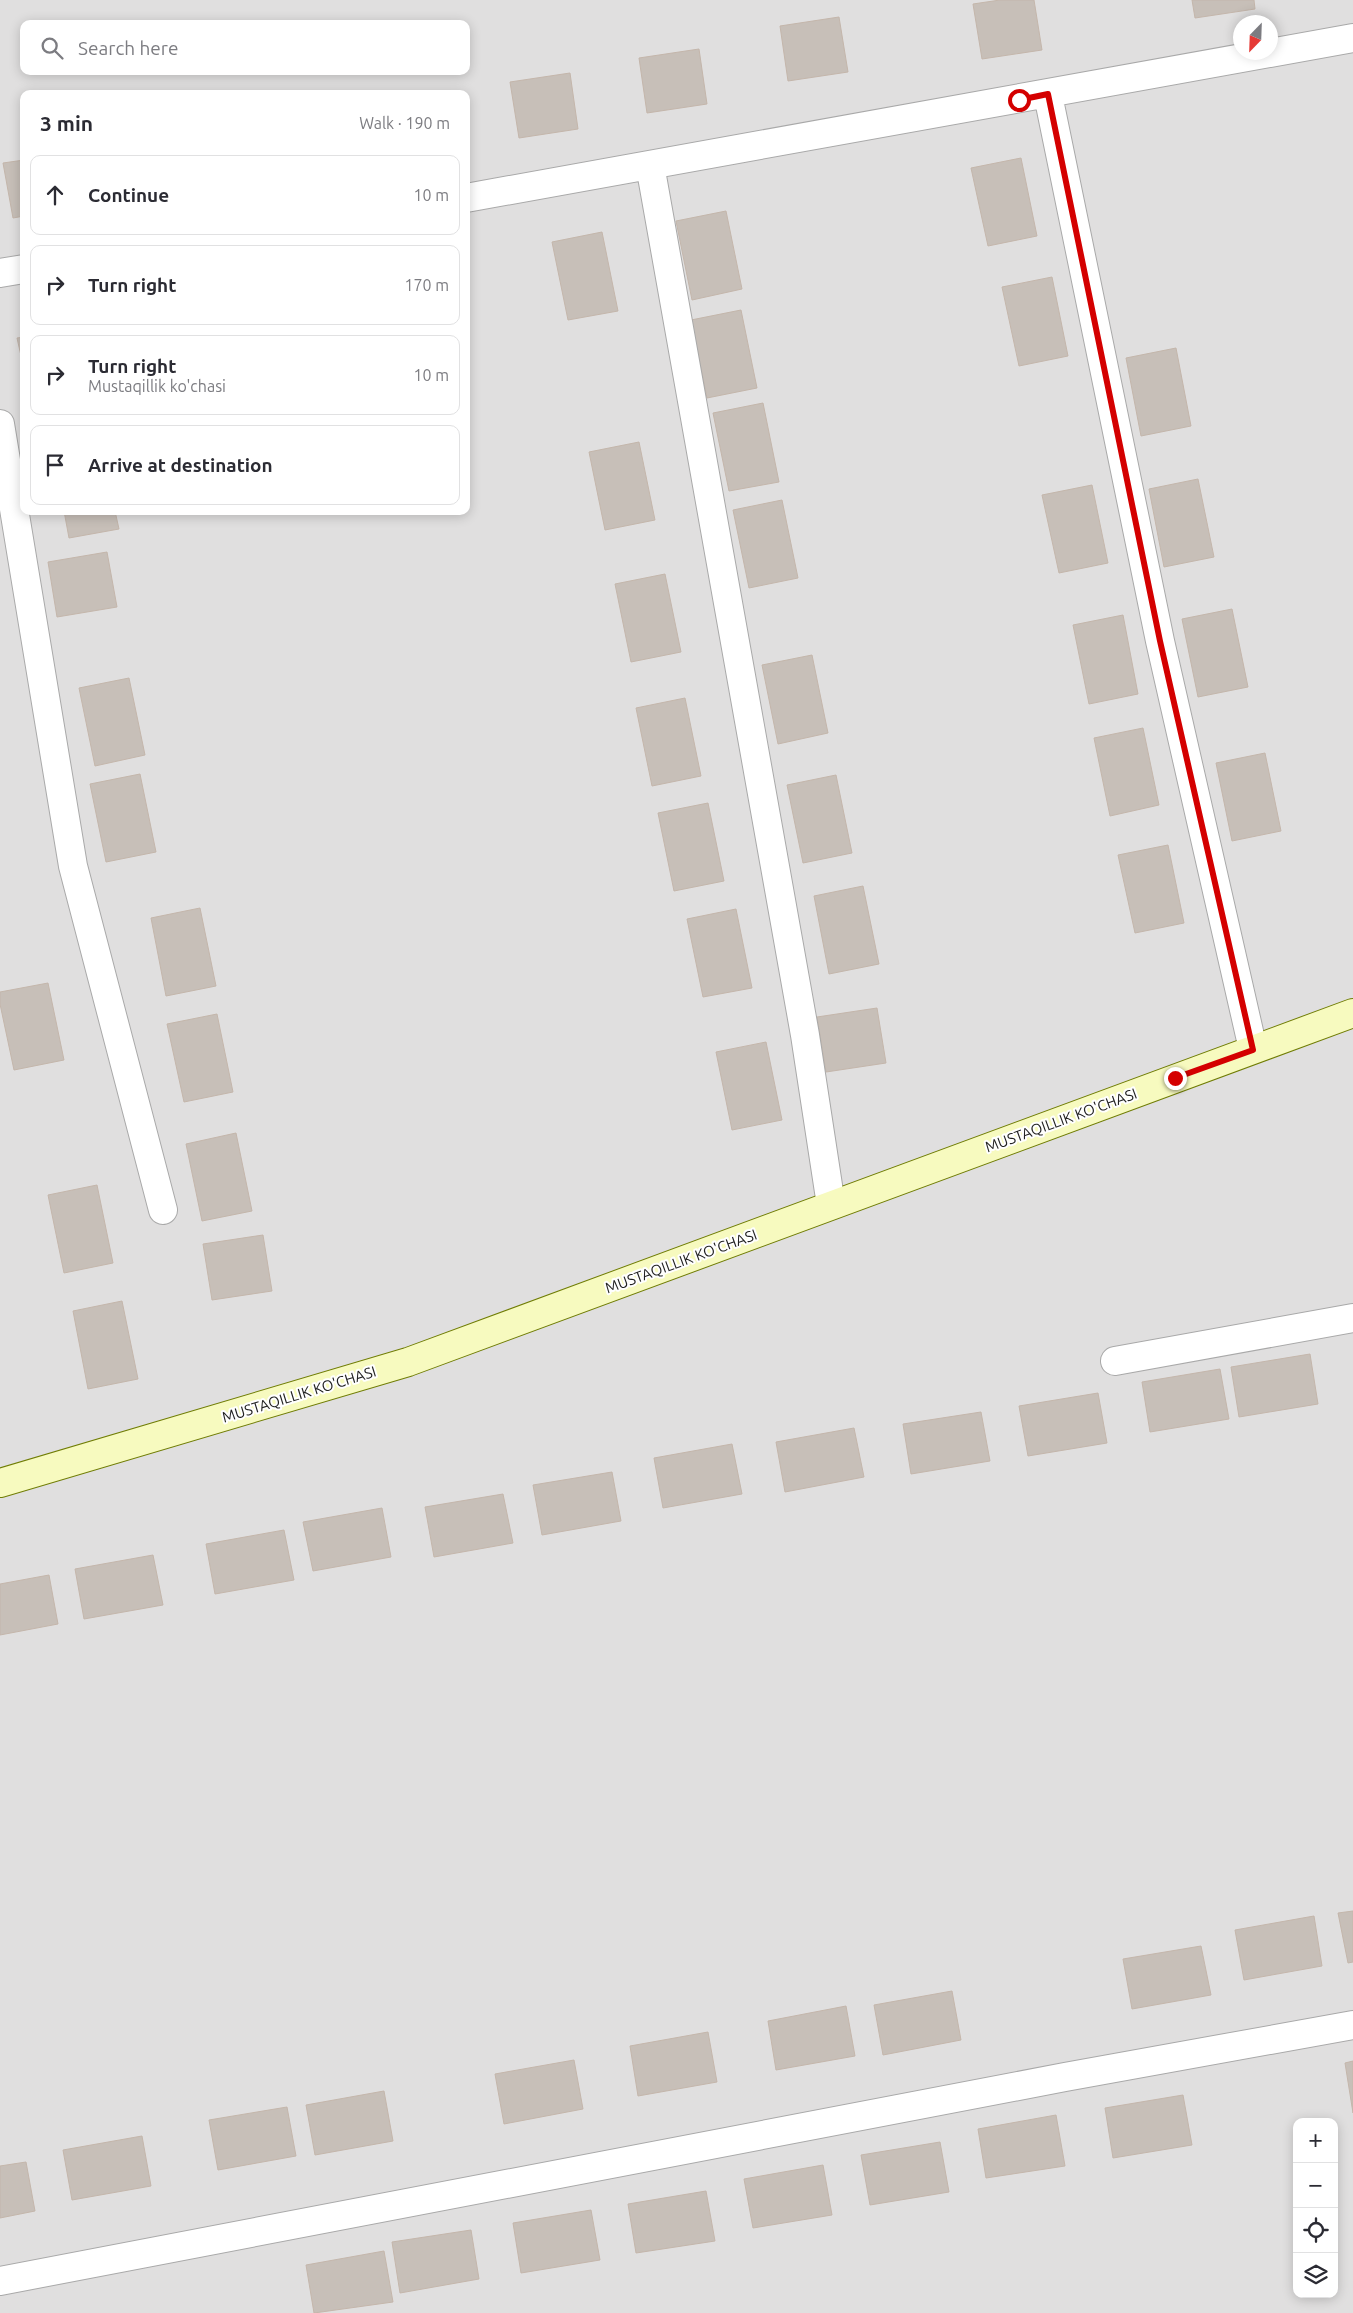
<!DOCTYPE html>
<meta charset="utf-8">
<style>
:root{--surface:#fff;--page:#f2f2f3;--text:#2b2b33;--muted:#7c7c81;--line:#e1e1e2}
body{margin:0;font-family:Ubuntu,sans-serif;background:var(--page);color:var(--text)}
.controls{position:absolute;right:15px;bottom:15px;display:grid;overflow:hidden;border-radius:10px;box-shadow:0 2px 12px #0003}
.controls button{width:45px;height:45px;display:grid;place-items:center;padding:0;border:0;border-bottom:1px solid var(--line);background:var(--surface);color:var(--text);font:25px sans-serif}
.compass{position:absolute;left:1233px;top:15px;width:45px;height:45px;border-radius:50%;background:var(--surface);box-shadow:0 2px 12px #0003;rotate:203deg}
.stop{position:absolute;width:15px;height:15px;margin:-11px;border:4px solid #d40000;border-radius:50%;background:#fff}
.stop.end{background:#d40000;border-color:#fff;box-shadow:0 1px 5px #0008}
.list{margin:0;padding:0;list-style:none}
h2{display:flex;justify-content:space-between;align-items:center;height:65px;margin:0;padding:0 20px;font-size:21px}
h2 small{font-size:16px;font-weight:400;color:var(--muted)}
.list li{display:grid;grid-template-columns:32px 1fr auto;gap:15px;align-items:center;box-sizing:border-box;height:80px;margin:0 10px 10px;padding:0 10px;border:1px solid var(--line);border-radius:10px}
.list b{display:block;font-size:19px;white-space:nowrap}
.list p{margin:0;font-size:16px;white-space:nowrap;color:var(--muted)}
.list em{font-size:16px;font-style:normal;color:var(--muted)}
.icon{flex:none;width:28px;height:28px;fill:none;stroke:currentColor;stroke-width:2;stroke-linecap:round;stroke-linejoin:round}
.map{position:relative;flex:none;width:1353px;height:2313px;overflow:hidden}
.search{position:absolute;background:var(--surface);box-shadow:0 2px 12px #0003;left:20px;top:20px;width:450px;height:55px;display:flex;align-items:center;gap:12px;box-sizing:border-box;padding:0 18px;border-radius:10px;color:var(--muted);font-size:19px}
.panel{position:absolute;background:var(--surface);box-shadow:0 2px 12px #0003;left:20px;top:90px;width:450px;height:425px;border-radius:10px}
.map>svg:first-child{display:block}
.residential{fill:#e0dfdf;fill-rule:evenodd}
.building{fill:#c7bfb8;stroke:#c4b6ab}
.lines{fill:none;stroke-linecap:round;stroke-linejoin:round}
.street-casing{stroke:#a9a9a9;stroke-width:30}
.secondary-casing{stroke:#707d05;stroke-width:30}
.street{stroke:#fff;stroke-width:28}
.secondary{stroke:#f7fabf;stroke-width:28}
.route{stroke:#d40000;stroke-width:6}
.labels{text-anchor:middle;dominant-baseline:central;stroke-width:4;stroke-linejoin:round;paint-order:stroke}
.street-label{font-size:15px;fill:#222;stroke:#fff}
</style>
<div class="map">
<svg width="1353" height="2313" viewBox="0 0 1353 2313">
<rect width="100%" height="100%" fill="#f2efe9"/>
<path class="residential" d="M0 0H1353V2313H0ZM1240 22H1270V52H1240ZM24 24H466V71H24ZM24 94H466V511H24ZM1297 2122H1334V2294H1297Z"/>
<path class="building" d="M1000 0H1034L1042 50 982 59 973 4Z
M1192 0H1254L1255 9 1195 18Z
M839 17 848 72 788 81 780 26Z
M699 49 707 104 647 113 639 58Z
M570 73 578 129 519 138 510 82Z
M1021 158 1037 236 988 246 971 168Z
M24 160V216L13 218 3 163Z
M726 211 742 289 692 300 676 221Z
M602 232 618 311 568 320 552 242Z
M1052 277 1068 356 1019 366 1002 287Z
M741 310 757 388 707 398 691 320Z
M24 337V369L17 338Z
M1176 348 1191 426 1141 436 1126 358Z
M763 403 779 482 729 491 713 413Z
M639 442 655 520 605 530 589 452Z
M1198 479 1214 557 1164 567 1149 489Z
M1092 485 1108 563 1059 573 1042 495Z
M782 500 798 578 749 588 733 510Z
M64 511H115L119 529 69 538Z
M107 552 117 607 57 617 48 562Z
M665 574 681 652 631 662 615 584Z
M1232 609 1248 687 1198 697 1182 619Z
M1123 615 1138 694 1089 704 1073 625Z
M812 655 828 733 778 744 762 665Z
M129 678 145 755 95 766 79 688Z
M685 698 701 776 652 786 636 708Z
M1143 728 1159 805 1110 816 1094 738Z
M1265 753 1281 831 1232 841 1216 763Z
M140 774 156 852 106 862 90 784Z
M836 775 852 853 803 863 787 785Z
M708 803 724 881 674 891 658 813Z
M1168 845 1184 923 1135 933 1118 855Z
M863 886 879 964 829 974 814 896Z
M200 908 216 986 166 996 151 918Z
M736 909 752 988 703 997 687 919Z
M48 983 64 1060 14 1070 0 1004V992Z
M877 1008 886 1063 826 1072 817 1017Z
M217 1014 233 1092 184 1102 167 1024Z
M766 1042 782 1120 732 1130 716 1052Z
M236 1133 252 1211 202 1221 186 1144Z
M97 1185 113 1263 64 1273 48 1195Z
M263 1235 272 1291 212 1300 203 1244Z
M122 1301 138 1379 88 1389 73 1311Z
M1310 1354 1318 1404 1239 1417 1231 1367Z
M1220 1369 1229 1419 1150 1432 1142 1382Z
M1098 1393 1107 1443 1028 1456 1019 1406Z
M981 1412 990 1461 911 1474 903 1424Z
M854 1428 864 1477 785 1492 776 1442Z
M732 1444 742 1494 663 1508 654 1458Z
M612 1472 621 1521 542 1535 533 1485Z
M503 1494 513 1543 434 1557 425 1507Z
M382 1508 391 1557 313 1571 303 1522Z
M284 1530 294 1580 215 1594 206 1544Z
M153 1555 163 1605 84 1619 75 1569Z
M49 1575 58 1624 0 1635V1584Z
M1353 1911V1962L1348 1963 1338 1913Z
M1314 1916 1322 1966 1244 1980 1235 1930Z
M1201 1946 1211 1995 1132 2009 1123 1959Z
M952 1991 961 2040 883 2055 874 2005Z
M846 2006 855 2056 776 2070 768 2021Z
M708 2032 717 2082 638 2096 630 2046Z
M574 2060 583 2109 504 2124 495 2074Z
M1353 2061V2113L1345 2063Z
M384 2091 393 2141 315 2155 306 2105Z
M1183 2095 1192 2145 1113 2158 1105 2108Z
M287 2107 296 2156 218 2170 209 2120Z
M1056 2115 1065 2166 986 2178 978 2129Z
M142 2136 151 2186 72 2200 63 2150Z
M940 2142 949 2192 870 2205 861 2155Z
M26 2162 35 2211 0 2218V2166Z
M823 2165 832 2215 753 2228 744 2179Z
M706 2191 715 2241 636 2253 628 2204Z
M591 2210 600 2260 521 2273 513 2223Z
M471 2230 479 2279 400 2293 392 2242Z
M384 2251 393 2302 314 2313 306 2265Z"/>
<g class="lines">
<g class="street-casing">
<path id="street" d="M1048 95 1160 641 1253 1049
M650 165 805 1035 831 1205
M466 198 1353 38
M0 273 24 269
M0 424 73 866 163 1210
M1115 1361 1353 1318
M0 2281 1065 2077 1353 2025"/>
</g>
<g class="secondary-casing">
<path id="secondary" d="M0 1483 408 1362 1353 1013"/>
</g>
<use href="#street" class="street"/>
<use href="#secondary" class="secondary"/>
</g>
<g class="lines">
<path class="route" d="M1019 100 1048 94 1160 641 1253 1050 1175 1078"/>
</g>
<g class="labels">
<g class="street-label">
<text transform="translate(1061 1120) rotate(-20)">MUSTAQILLIK KO'CHASI</text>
<text transform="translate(681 1261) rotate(-20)">MUSTAQILLIK KO'CHASI</text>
<text transform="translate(299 1394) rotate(-17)">MUSTAQILLIK KO'CHASI</text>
</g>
</g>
</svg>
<div class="controls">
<button>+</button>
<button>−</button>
<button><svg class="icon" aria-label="locate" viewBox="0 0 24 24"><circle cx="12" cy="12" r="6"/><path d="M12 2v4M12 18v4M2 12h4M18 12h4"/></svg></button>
<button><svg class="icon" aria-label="layers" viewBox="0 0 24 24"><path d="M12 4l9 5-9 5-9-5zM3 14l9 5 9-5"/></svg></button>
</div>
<svg class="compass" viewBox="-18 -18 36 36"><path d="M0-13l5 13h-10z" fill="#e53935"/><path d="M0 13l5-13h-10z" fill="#7c7c81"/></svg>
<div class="stop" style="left:1019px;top:100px"></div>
<div class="stop end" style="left:1175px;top:1078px"></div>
<div class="search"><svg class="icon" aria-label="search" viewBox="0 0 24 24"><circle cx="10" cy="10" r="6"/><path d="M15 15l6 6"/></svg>Search here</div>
<section class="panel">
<h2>3 min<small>Walk · 190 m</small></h2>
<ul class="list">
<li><svg class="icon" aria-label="ahead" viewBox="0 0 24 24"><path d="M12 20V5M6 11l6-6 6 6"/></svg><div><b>Continue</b></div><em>10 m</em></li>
<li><svg class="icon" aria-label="right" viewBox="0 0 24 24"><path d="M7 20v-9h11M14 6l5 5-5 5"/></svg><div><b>Turn right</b></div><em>170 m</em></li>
<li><svg class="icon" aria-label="right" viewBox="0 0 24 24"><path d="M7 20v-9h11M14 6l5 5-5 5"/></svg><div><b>Turn right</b><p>Mustaqillik ko'chasi</p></div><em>10 m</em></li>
<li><svg class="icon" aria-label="arrive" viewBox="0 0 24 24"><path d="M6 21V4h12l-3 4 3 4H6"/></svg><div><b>Arrive at destination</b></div></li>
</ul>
</section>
</div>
